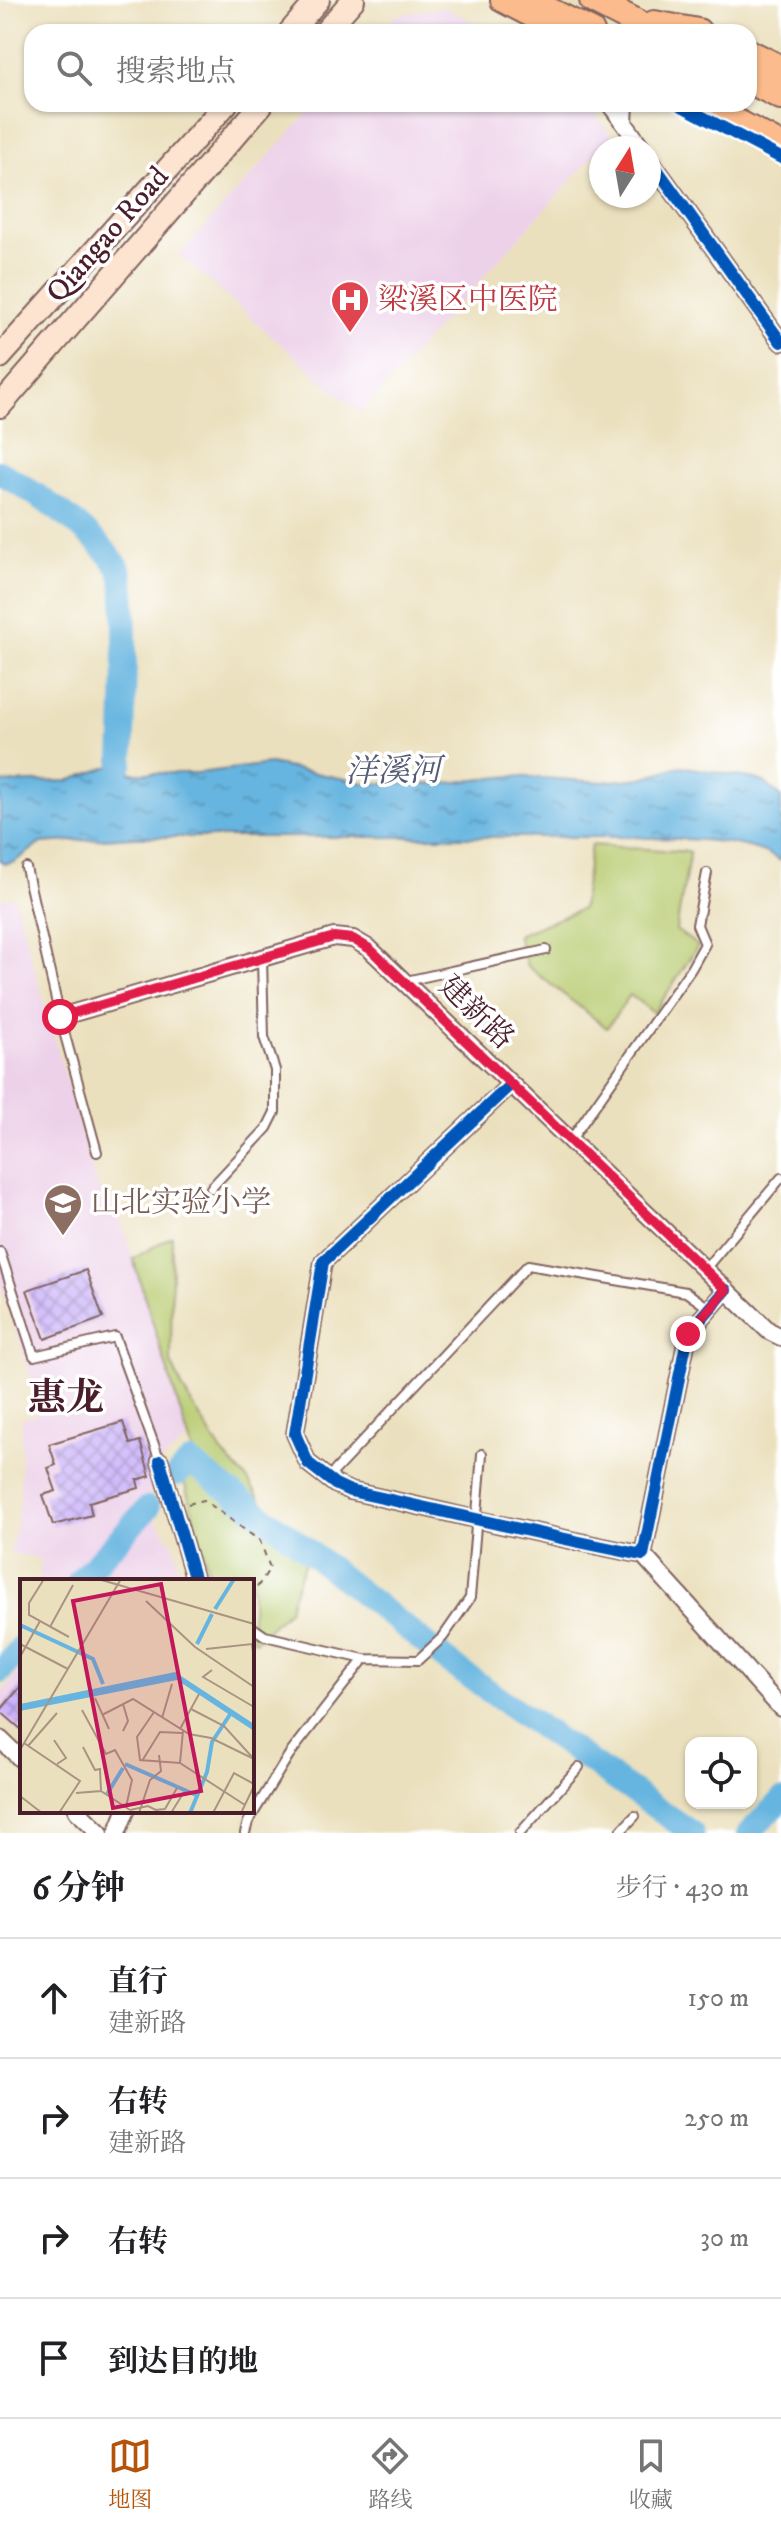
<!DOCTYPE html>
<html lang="zh">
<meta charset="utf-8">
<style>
:root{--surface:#fff;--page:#f2f2f2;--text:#202124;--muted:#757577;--line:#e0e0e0;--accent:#b45309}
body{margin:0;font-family:"IM FELL DW Pica","Noto Serif SC",serif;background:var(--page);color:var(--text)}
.controls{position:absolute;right:24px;bottom:24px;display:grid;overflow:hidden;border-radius:16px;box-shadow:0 2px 6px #0004}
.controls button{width:72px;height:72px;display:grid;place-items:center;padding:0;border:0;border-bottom:2px solid var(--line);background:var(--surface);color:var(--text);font:40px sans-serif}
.compass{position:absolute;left:589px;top:136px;width:72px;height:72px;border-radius:50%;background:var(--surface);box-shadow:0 2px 6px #0004;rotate:11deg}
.stop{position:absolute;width:24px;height:24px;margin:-18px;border:6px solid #e11d48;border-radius:50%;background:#fff}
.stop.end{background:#e11d48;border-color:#fff;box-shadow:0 2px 8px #0008}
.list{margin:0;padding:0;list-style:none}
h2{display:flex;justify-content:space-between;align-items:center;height:104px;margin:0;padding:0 32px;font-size:34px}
h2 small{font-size:26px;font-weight:400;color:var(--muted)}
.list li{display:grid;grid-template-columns:52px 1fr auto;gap:24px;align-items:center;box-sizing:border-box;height:120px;padding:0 32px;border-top:2px solid var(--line)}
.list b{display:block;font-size:30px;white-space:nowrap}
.list p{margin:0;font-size:26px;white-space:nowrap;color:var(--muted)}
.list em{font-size:26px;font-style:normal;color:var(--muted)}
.icon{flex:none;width:44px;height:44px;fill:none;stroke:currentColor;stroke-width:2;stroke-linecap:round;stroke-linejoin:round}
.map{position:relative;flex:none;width:781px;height:1833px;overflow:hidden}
.search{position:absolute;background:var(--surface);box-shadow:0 2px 6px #0004;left:24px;right:24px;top:24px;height:88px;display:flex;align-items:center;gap:20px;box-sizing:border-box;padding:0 28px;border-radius:24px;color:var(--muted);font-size:30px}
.sheet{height:584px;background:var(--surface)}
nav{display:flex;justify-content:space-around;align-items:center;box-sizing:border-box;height:112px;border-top:2px solid var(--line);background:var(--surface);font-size:22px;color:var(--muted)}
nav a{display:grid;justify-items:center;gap:4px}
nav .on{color:var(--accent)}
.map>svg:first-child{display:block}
.built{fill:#edd1e9}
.green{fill:#b8cb6f;stroke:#81754d;stroke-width:2}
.water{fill:url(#water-ripples);stroke:#586a86;stroke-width:2}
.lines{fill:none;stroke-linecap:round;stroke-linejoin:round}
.river{stroke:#66b5e0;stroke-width:24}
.building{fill:url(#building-cross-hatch)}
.service-casing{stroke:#82635e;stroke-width:12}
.minor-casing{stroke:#82635e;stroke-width:20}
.secondary-casing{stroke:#82635e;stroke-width:26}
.primary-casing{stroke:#82635e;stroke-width:28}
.trunk-casing{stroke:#82635e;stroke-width:30}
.path{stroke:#82635e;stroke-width:2;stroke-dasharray:6 6;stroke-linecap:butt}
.service{stroke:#fff;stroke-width:8}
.minor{stroke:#fff;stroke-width:16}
.secondary{stroke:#fde4d1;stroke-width:22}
.primary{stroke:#fbbb8c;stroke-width:24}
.trunk{stroke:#fbbb8c;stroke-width:26}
.cycleway-casing{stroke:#fff;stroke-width:17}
.cycleway{stroke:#0057b8;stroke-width:12}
.route{stroke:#e11d48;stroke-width:10}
.labels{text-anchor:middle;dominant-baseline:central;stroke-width:7;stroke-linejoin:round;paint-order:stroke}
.street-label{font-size:30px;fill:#4a1f2b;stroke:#fff}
.health-label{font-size:30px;fill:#be3a42;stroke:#fff;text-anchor:start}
.education-label{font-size:30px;fill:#785e54;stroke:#fff;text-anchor:start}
.water-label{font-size:32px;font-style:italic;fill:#555b73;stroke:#fff}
.district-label{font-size:38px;font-weight:bold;fill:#4a1f2b;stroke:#fff}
.inset-river{fill:none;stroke:#66b5e0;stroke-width:4}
.inset-road{fill:none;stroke:#ab9383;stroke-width:2}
.view{fill:#c2185b;fill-opacity:0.15;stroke:#c2185b;stroke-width:4}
.inset-edge{fill:none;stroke:#4a1f2b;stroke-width:4}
</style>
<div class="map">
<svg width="781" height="1833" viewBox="0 0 781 1833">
<defs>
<pattern id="water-ripples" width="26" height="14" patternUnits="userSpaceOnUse" patternTransform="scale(2)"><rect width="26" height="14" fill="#66b5e0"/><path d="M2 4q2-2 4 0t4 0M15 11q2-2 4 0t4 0" fill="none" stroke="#5693b6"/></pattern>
<pattern id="building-cross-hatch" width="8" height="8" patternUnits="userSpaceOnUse" patternTransform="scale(2)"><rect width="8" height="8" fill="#cab2fb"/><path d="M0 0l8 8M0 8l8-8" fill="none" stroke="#a690cb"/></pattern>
</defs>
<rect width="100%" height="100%" fill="#fff"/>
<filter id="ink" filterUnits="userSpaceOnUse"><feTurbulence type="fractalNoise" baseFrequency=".0125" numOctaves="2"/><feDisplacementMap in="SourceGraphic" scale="16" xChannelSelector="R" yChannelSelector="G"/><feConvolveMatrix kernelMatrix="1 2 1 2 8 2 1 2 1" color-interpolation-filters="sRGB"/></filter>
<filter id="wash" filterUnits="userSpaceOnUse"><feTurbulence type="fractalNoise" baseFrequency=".006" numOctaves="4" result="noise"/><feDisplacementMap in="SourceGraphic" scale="32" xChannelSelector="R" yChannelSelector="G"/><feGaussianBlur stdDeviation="1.8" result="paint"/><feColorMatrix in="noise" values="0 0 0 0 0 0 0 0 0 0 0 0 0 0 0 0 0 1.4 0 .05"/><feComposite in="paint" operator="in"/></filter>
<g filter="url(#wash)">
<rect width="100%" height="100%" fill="#ebe0bd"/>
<path class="built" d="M444 7 491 32H381L397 15Z
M316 104H586L612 135 360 413 179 255Z
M14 897 96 1184 119 1215 188 1438 152 1470 155 1489 63 1581 38 1578 41 1559 11 1553 20 1500 22 1419 36 1415 41 1407 0 1281V899Z
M153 1516 174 1545 181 1581H92Z
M22 1667V1736L0 1716V1696Z"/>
<path class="green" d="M591 845 690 852 676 930 698 946 654 1013 630 995 607 1028 527 966 517 935 582 909Z
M172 1236 171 1363 184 1391 222 1453 248 1480 264 1506 194 1456 133 1259Z
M190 1470 306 1558 288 1610 256 1641 252 1639V1581H211L183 1477Z"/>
<path class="water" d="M122 762 129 765 130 773H198L270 764 365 783 439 784 511 776 603 782 642 778 681 766 755 779 764 782 781 797V861C746 836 676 840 633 837H133L41 843 14 862 4 864 0 860V783L68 781Z"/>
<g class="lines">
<path class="river" d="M0 472C38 495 93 530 118 567 130 585 123 731 122 762
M178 1474 190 1462 283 1531 459 1670 692 1833
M79 1581 148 1508
M0 1672 22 1646
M749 1833 781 1800"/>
</g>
<g id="blocks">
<path class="building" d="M86 1270 103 1318 45 1339 27 1290Z
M123 1422 130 1444 140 1441 150 1476 137 1480 139 1488 89 1502 92 1515 53 1525 43 1495 56 1491 48 1468 56 1465 49 1444Z
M22 1685V1730L0 1711Z"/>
</g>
</g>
<g filter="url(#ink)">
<use href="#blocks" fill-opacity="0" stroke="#82635e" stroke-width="2"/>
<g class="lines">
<g class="service-casing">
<path id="service" d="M26 868 60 1017 97 1152
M406 981 546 950
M570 1141 691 969 705 944 697 925 707 873
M211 1188 267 1128 275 1112V1070L264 1037 262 959
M0 1252 34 1356 115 1337 160 1461
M705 1269 781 1178
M328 1478 528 1265 686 1292 710 1309
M252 1627 265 1636 364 1659
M245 1833 248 1822 289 1755 364 1659 418 1660 443 1637 470 1598 482 1454
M520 1833 579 1767
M619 1833 635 1816"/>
</g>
<g class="minor-casing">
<path id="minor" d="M610 104 624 123 625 104
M624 123 642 148
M649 158 781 342
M60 1017 334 937 353 939 370 949 769 1331 781 1337
M510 1085 323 1262 295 1434 308 1463 335 1484 350 1491C448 1512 545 1536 643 1555L688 1334 726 1290
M160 1461 195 1581
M643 1555 781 1708
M0 1739 22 1760
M77 1811 100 1833
M117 1833 126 1811"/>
</g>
<g class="secondary-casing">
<path id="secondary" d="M290 32 318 0
M325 32 353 0
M0 357 226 104
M0 406 262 104"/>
</g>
<g class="primary-casing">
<path id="primary" d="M503 0 543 21"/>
</g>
<g class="trunk-casing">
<path id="trunk" d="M527 0 591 32
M593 0 655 32
M654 24 698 32
M749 53 781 69
M749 80 781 96
M702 104 781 146"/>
</g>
<path class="path" d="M188 1504 204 1500 260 1541 270 1568 252 1595"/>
<use href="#service" class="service"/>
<use href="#minor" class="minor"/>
<use href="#secondary" class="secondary"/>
<use href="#primary" class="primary"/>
<use href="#trunk" class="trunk"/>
<g class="cycleway-casing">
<path id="cycleway" d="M678 104 781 158
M649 158 781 342
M510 1085 323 1262 295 1434 308 1463 335 1484 350 1491C448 1512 545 1536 643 1555L688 1334 726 1290
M160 1461 195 1581"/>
</g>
<use href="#cycleway" class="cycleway"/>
</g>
</g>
<g class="lines" filter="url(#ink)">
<path class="route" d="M60 1017 334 937 353 939 370 949 726 1290 688 1334"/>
</g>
<defs>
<g id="hospital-pin" transform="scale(2)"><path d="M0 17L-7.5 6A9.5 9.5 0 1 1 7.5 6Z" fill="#e0444e" stroke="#fff"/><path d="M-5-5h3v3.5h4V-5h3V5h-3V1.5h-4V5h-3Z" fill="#fff"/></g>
<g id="school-pin" transform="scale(2)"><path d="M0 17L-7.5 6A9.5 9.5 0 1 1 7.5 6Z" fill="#8d6e63" stroke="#fff"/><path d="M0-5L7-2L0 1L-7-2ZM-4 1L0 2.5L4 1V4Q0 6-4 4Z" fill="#fff"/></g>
</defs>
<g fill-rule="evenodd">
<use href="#hospital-pin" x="350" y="300"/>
<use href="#school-pin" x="63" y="1203"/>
</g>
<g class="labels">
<g class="street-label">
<text transform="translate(108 235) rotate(-49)">Qiangao Road</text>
<text transform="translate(476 1013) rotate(44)">建新路</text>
</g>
<g class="health-label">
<text x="378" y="300">梁溪区中医院</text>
</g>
<g class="education-label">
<text x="91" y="1203">山北实验小学</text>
</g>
<g class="water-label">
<text transform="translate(393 772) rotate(-1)">洋溪河</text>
</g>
<g class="district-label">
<text x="66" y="1399">惠龙</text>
</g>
</g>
<g transform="translate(20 1579)">
<rect width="234" height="234" fill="#ebe0bd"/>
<path d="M155 93 234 145V152L157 101 0 132V125Z" fill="#66b5e0"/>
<path class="inset-river" d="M195 30 214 0M0 46 73 80 83 105M177 65 192 35M105 185 176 216M87 215 103 189M170 234 187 193 192 163 211 134"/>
<path class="inset-road" d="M24 0 9 24V36L49 58M78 0 234 45M126 22 175 68 234 108M30 48 53 6M0 65 48 90M186 70 232 65 234 81M0 78 20 42M192 91 183 98 234 128M75 119 89 150M171 130 204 147 233 179M62 131 86 175 95 171 112 201 106 228M134 133 117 158 120 181 160 184 163 152M82 136 113 120 169 155 191 159 234 180M142 139 152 105M160 150 179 115M103 152 108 142 103 125M34 161 46 179 37 185M4 164 60 202 39 234M8 167 37 134M0 171 101 0M122 182 140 153 162 154M160 184 225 226M81 212 110 231M56 214 81 212 80 190 75 191 63 168M0 217 22 234M110 231 128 227 138 232M135 231 145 230 157 209M119 234 130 201 141 192 139 176M151 234 164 213M193 234 214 194 234 205M221 234 234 207"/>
<path class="view" d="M141 5 181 212 93 229 53 22Z"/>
<rect width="234" height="234" class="inset-edge"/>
</g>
</svg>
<div class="controls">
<button><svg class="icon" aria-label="locate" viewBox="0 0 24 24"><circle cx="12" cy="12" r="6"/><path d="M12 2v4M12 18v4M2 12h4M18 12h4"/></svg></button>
</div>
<svg class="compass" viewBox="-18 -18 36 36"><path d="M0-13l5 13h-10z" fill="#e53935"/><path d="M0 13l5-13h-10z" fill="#757577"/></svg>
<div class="stop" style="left:60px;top:1017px"></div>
<div class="stop end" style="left:688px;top:1334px"></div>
<div class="search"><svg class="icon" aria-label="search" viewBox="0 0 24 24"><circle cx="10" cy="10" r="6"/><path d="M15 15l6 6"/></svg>搜索地点</div>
</div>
<section class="sheet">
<h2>6 分钟<small>步行 · 430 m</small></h2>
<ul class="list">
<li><svg class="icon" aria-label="ahead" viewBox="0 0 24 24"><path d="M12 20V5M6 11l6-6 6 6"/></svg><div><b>直行</b><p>建新路</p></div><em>150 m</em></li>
<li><svg class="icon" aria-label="right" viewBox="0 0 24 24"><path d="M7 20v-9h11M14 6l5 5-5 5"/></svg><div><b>右转</b><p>建新路</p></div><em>250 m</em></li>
<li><svg class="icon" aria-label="right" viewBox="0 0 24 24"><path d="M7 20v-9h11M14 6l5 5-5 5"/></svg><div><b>右转</b></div><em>30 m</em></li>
<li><svg class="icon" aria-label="arrive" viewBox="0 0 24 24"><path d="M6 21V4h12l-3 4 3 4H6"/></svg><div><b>到达目的地</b></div></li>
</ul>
</section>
<nav>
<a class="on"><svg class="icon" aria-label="map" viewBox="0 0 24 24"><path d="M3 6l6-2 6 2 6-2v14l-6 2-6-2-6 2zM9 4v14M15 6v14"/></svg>地图</a>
<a><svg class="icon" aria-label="directions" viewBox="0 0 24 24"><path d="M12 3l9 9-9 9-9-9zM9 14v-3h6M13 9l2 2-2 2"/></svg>路线</a>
<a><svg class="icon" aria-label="saved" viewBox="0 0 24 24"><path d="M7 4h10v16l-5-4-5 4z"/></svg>收藏</a>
</nav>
